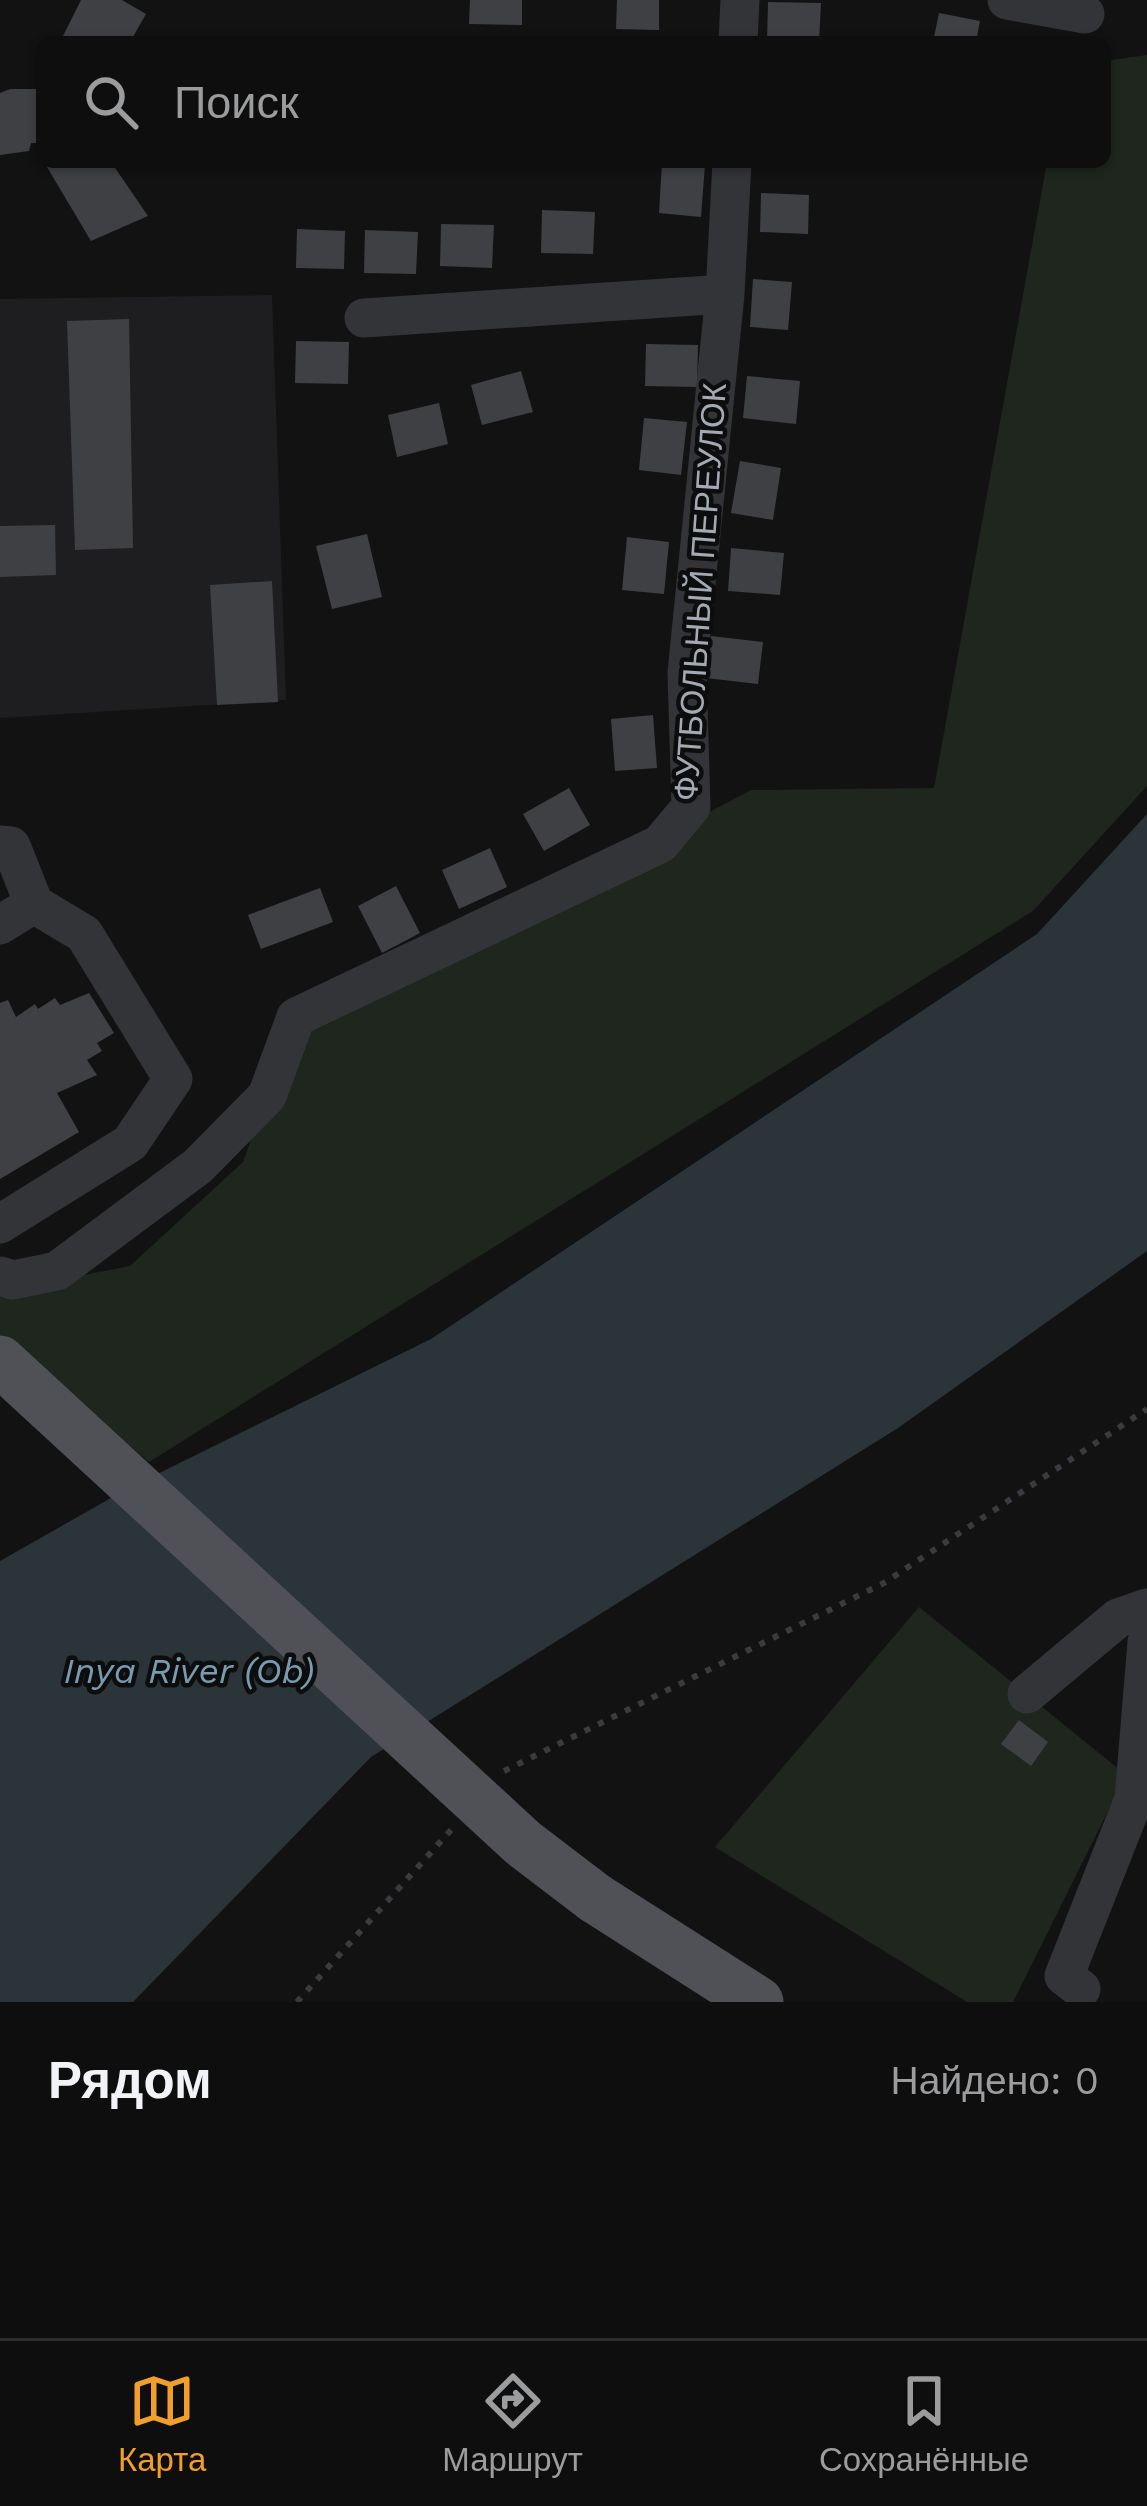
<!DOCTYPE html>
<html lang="ru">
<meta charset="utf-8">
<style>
:root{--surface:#0e0e0e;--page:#1c1c1c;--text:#f1f3f6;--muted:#9b9c9e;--line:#2e2e2e;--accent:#f29e2a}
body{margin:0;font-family:"Work Sans",sans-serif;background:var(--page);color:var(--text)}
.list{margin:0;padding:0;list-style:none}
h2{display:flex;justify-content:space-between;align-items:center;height:156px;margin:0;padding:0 48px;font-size:51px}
h2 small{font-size:39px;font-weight:400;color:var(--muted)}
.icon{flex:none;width:66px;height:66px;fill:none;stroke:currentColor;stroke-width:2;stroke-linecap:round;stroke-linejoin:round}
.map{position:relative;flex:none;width:1147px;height:2002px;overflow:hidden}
.search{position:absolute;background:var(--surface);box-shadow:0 3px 9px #0004;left:36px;right:36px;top:36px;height:132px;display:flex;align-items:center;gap:30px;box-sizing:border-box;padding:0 42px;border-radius:18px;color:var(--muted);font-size:45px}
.sheet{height:336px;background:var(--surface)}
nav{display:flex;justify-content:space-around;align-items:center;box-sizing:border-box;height:168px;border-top:3px solid var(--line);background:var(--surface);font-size:33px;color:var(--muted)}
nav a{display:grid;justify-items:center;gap:6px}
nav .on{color:var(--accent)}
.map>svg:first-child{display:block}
.built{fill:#1e1e20}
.green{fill:#1e261e}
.water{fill:#2a3439}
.building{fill:#3e4043}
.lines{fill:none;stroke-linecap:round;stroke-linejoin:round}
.path{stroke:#393b3f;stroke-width:6;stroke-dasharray:6 9;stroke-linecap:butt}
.minor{stroke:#333438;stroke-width:39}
.major{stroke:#4f5157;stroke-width:51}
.major-bridge{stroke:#4f5157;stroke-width:51}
.labels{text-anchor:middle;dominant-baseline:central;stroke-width:9;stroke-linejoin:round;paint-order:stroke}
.street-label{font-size:33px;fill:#a3aab4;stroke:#0d0d0e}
.water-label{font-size:36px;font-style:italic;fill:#799bb0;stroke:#0d0d0e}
</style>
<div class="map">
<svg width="1147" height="2002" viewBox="0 0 1147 2002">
<rect width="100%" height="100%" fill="#121213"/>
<path class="built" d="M272 295 286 700 0 718V299Z"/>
<path class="green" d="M1147 55V786L1033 911 149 1462 0 1338V1291L130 1266 243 1162 289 1034 751 790 934 788 1047 162H1105V61Z
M919 1607 1126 1775 1013 2002H967L715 1847Z"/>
<path class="water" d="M1147 814V1251L898 1428 371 1757 133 2002H0V1561L125 1490 431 1339 1037 934Z"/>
<path class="building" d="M81 0H122L146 14 130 42H60Z
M470 0H522V25L469 24Z
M617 0H659V30L616 29Z
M768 2 821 3 819 42H767Z
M939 13 980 21 976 42H933Z
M10 89H42V143H31L29 151 0 155V93Z
M44 162H111L148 216 91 241Z
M662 162 705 164 701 217 659 213Z
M761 193 809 195 808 234 760 232Z
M542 210 595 212 593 254 541 253Z
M441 224 494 225 492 268 440 266Z
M297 229 345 231 344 269 296 268Z
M365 230 418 232 416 274 364 273Z
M753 279 792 282 788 330 750 327Z
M129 319 133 548 75 550 67 321Z
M296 341 349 342 348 384 295 383Z
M646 344 698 345 697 387 645 386Z
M521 371 533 412 482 425 471 385Z
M747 376 800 381 796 424 743 418Z
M439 403 448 444 397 457 388 415Z
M644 418 687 422 681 475 639 470Z
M740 461 781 468 773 520 731 513Z
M55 525 56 575 0 577V526Z
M367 534 382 597 332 609 316 546Z
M627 537 669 542 664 594 622 590Z
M731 548 784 553 780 595 728 591Z
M272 581 278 702 217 705 210 585Z
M711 636 763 642 758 684 706 678Z
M653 715 657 768 615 771 611 719Z
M569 788 590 825 544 851 523 814Z
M490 848 507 887 459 909 442 870Z
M396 886 420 933 382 953 358 906Z
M320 888 333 922 261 949 248 915Z
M89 993 114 1033 97 1043 102 1051 87 1060 97 1075 57 1093 79 1132 0 1179V1003L8 1000 16 1017 35 1004 38 1009 55 998 60 1005Z
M1019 1720 1048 1742 1031 1766 1001 1744Z"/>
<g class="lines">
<path class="path" d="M504 1771 884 1583 1147 1409
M297 2002 451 1830"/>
<path class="minor" d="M1007 0 1085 14
M738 42 740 0
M364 318 725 294
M0 845 11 846 34 904 0 925
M0 1224 130 1143 173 1079 84 934 34 904
M0 1276 13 1280 57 1271 198 1166 267 1096 296 1017 660 844 691 807 687 673 725 294 732 162
M1027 1694 1118 1618 1147 1608
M1081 1989 1064 1976 1134 1799 1147 1642"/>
<path class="major" d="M595 1898 758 2002"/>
<path class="major-bridge" d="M0 1361 523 1843 595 1898"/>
</g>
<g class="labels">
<g class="street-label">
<text transform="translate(700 592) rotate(-86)">ФУТБОЛЬНЫЙ ПЕРЕУЛОК</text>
</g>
<g class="water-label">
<text x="189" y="1671">Inya River (Ob)</text>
</g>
</g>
</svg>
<div class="search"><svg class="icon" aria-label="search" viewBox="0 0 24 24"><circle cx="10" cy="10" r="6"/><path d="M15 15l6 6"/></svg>Поиск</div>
</div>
<section class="sheet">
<h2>Рядом<small>Найдено: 0</small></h2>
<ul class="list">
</ul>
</section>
<nav>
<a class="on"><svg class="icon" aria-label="map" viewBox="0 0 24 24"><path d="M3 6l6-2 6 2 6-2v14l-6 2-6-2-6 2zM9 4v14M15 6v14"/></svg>Карта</a>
<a><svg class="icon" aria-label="directions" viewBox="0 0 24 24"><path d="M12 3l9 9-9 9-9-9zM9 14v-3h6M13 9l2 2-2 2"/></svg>Маршрут</a>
<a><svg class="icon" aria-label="saved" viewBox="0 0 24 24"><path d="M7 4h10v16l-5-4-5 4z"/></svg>Сохранённые</a>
</nav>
